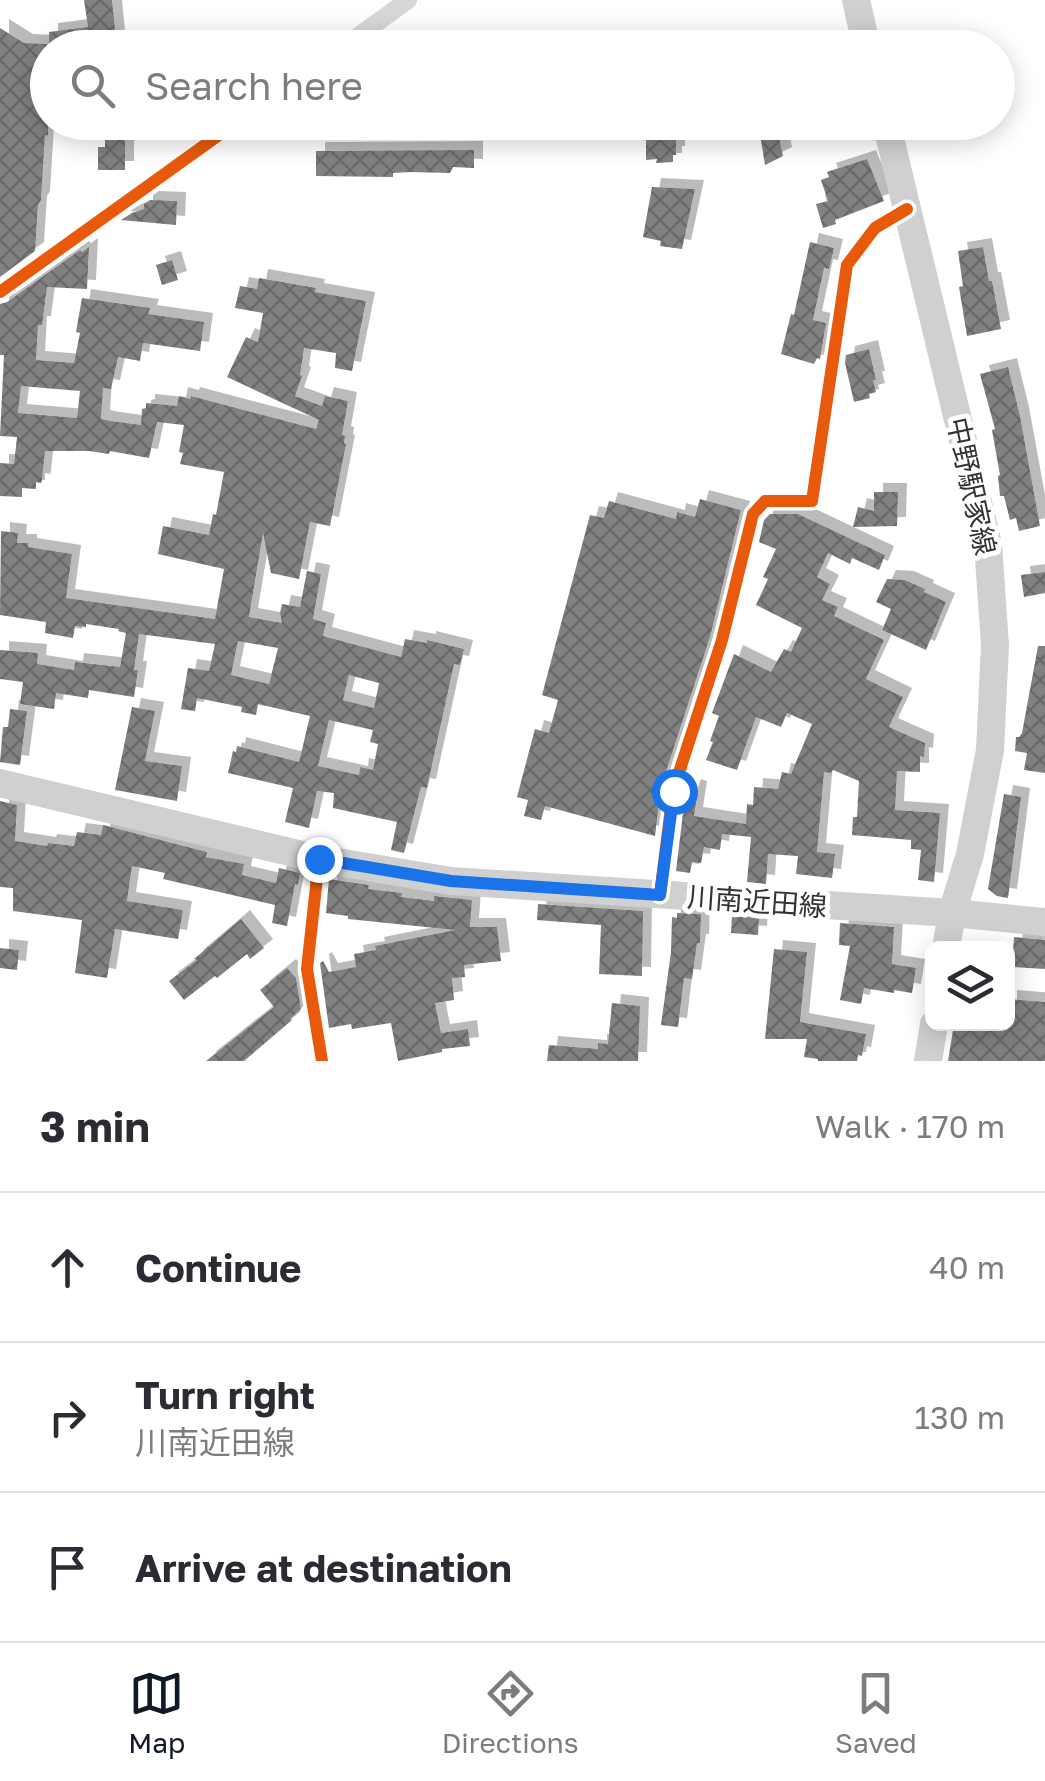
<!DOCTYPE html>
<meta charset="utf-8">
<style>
:root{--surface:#fff;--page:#f2f2f3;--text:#2b2b33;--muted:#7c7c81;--line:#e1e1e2;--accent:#111827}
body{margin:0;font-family:"Golos Text","Noto Sans JP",sans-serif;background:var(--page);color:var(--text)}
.controls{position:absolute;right:30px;bottom:30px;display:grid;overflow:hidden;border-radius:15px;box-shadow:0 5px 25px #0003}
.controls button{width:90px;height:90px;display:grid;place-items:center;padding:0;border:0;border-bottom:2px solid var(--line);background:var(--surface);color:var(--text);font:50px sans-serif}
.stop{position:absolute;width:30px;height:30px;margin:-22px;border:8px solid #1a73e8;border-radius:50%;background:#fff}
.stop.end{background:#1a73e8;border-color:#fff;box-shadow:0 2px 10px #0008}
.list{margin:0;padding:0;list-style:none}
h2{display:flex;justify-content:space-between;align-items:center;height:130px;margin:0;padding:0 40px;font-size:42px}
h2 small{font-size:32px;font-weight:400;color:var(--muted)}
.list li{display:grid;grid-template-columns:65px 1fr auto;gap:30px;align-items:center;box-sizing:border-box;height:150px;padding:0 40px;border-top:2px solid var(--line)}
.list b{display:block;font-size:38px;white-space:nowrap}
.list p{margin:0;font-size:32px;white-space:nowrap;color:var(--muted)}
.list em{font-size:32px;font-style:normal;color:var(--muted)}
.icon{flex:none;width:55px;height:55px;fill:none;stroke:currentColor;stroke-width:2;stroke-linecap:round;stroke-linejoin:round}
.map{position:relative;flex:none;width:1045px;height:1061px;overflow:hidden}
.search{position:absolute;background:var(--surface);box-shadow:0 5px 25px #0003;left:30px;right:30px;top:30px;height:110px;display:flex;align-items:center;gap:25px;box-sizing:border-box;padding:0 35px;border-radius:55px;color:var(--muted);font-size:38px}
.sheet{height:580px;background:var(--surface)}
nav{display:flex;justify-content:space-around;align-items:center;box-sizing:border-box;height:140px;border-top:2px solid var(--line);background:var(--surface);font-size:28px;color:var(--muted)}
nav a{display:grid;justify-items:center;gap:5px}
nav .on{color:var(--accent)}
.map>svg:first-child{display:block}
.building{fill:url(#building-cross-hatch);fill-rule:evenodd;filter:url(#shadow)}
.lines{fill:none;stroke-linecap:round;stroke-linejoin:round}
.minor{stroke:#d7d7d7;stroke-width:18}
.secondary{stroke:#d0d0d0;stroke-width:28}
.cycleway-casing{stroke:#fff;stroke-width:19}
.cycleway{stroke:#e8590c;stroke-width:12}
.route{stroke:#1a73e8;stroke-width:12}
.labels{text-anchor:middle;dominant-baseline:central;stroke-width:10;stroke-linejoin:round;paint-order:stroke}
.street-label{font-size:28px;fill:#333;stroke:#fff}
</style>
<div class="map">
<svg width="1045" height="1061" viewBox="0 0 1045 1061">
<defs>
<pattern id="building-cross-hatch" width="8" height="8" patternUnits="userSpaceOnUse" patternTransform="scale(2.5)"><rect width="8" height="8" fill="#818181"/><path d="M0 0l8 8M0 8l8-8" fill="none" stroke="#6a6a6a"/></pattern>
<filter id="shadow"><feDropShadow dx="9" dy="-9" stdDeviation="0" flood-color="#0004"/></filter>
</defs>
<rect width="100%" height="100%" fill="#fff"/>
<path class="building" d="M84 0H112L117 48H49V32L88 27Z
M0 28 24 43 48 44V136L45 135 41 200 38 205 35 251 0 277Z
M105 122H125V170H98V147H105Z
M288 122H310L309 138H288Z
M758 122H776L783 156 765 165Z
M676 138V155H673V162L656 163 657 159 646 160V140Z
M474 150V168L453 167 450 173 410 172 393 173V177L316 176V151Z
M867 159 884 201 835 220 836 224 823 228 816 204 828 201 821 180 829 177 827 172Z
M652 187 695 189 682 249 660 246 661 241 643 237Z
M150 200 177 201 176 225 121 220 132 213 144 209V204Z
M810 242 834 248 829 269 824 268 813 320 826 323 820 359 817 358 814 364 781 354 791 314 794 315Z
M89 247 87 289 47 287 42 325H38L36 360 74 363 80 333 76 332 82 298 150 308 148 314 204 322 200 351 143 343 140 361 118 357 111 389 103 388 101 419 111 421 141 425 142 409 146 408V403L177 406 179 396 190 399 191 396 316 429 319 420 227 377 246 337 258 342 263 313 235 308 240 286 257 289 259 278 316 288 315 292 366 301 352 371 335 368 336 353 304 348 300 375 302 376 295 396 322 406 325 396 348 401 342 435 345 436 344 443 346 444 330 526 310 522 299 579 271 573 263 533 249 617 282 623 280 613 282 604 300 607 307 571 321 574 313 619 326 623 323 636 401 657 405 639 427 643V640L464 649 460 665 454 664 427 788 421 787 404 853 391 850 397 822 333 808 334 793 317 791 309 828 285 822 293 788 228 773 233 751 236 752 237 746 299 762 310 716 258 704 256 715 241 712 242 707 197 698 195 711 181 709 188 668 209 671 215 644 139 634 134 670H138L134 697 89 690 88 698 56 693 54 709 20 704 23 682 0 679V650L38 653 37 664 74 670 75 662 120 667 126 633 118 631 119 629 86 624V627L75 626 73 638 45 633 46 622 0 615 1 531 18 533 17 543H28V547L72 554 66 598 215 619 224 569 158 554 163 526 209 535 213 514 216 515 224 472 180 464 183 453 179 452 184 425 157 422 149 458 110 451 109 454 89 451H45L42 480 41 483 36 482V489L22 488V497L0 496V463L14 464 17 437 0 436 4 355H0V304L7 302 80 250 82 252ZM21 386 80 391 77 418 18 413ZM238 641 278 648 269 684 231 675ZM349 675 379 683 374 708 343 700ZM329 720 373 730 370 742 378 744 373 770 360 767 359 775 318 766Z
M983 247 989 281H992L1001 329 967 336 959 287 963 286 958 251Z
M172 260 178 280 162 285 156 265Z
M869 349 876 380H873L876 392 869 394 870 398 854 402 845 363 846 355Z
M1008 367 1020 416 1040 526 1019 531 1016 518 1010 520 1004 496H1000L998 476 1000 475 992 430 995 429 980 374Z
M874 492H898L897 526 853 527 858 507 874 511Z
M700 499 741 510 710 637 661 787 655 836 545 806 541 820 524 816 528 800 517 797 535 729 549 733 558 700 542 695 590 515 604 518 609 501 676 519 677 512 695 517Z
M770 514H798L885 555 879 570 852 558 850 564 828 553 817 577 830 584 822 600 838 607 834 616 884 640 866 679 903 697 889 727 925 743 924 757 920 756V772L897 771 895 810 940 813 934 882 918 880 921 850 911 849V840L852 835 853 817H857L859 781 833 770 831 773 824 772 817 852 835 854 832 878 796 874 798 856 768 854 766 884 747 882 751 837 722 834 720 850 704 847 701 863 692 862 690 873 676 871 683 813 692 788 698 790 694 816 746 824 747 804 753 805 754 787 778 789 782 772 791 774 812 724 787 713 781 727 756 717 737 770 706 760 713 742 710 741 719 716 712 713 734 654 771 672 784 649 791 652 802 628 756 605 768 579 763 577 776 549 759 542 764 520Z
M1045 572V593L1024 597 1021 575Z
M887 579 905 580 925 589 924 592 946 602 926 650 882 630 891 609 876 602Z
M1038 646H1045V773L1024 770 1027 753 1015 751 1016 737H1019L1022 733Z
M132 707 155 711 145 761 182 766 177 801 115 790Z
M10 709 27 711 20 765 0 762 3 727H8Z
M1004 794 1021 797 1008 898 997 896 988 889Z
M0 801 17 805 15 841 47 846 48 843 74 846 77 832 101 835 103 825 207 852 206 857 244 864 242 875 276 883 279 868 300 873 298 885 295 884 287 926 272 923 275 905 163 879 165 873 132 866 127 901 183 910 178 939 115 929 107 978 75 973 82 920 13 911V888L0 887Z
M329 879 369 885 368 889 402 893 401 897 434 901V896L472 900 470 927H497L501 961 464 965 465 977 452 978 454 1000 435 1003 441 1033 468 1029 470 1046 442 1049V1052L398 1061 391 1023 352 1029 351 1024 329 1028 320 963 323 961 329 972 356 967 354 954 376 950 375 946 455 930 348 919V916L326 913Z
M538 904 643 911 642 976 599 974 601 925 537 920Z
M677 913 701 914 700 943H697L692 979 684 978 678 1027 661 1025 671 952 672 917 677 918Z
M732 916 759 918 758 935 731 933Z
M241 919 264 948 250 959 247 954 217 978 215 976 184 1000 169 981 197 960 194 959Z
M840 923 894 927 892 964 916 968 912 993 894 990V993L864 988 861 1004 840 1000 850 946 839 945Z
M1014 937 1045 940V969L1012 967Z
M0 948 19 950 17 970 0 968Z
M774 949 807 952 800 1022 866 1034 862 1056 858 1055 857 1061H818V1059L804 1057 807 1039H765Z
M287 968 296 978 301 1009 290 1019 292 1020 244 1061H206L274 1007 260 990Z
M1008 999 1045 1002V1061H948L954 1024H1008Z
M612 1003 640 1006 638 1061H547L549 1045 598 1049V1043L608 1044Z"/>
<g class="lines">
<path class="minor" d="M342 48 408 0
M0 292 237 122
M319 859 307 969 322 1061
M660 895 673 791 722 640 753 514 765 501H812L847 265 875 228 907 209"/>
<path class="secondary" d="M856 0 867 48
M886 122 988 544 995 645 990 750 970 854 952 913 946 948
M0 783 319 859 451 881 952 913 1045 922
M928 1061 934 1024"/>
<g class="cycleway-casing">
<path id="cycleway" d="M0 292 237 122
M319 859 307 969 322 1061
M660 895 673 791 722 640 753 514 765 501H812L847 265 875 228 907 209"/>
</g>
<use href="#cycleway" class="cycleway"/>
</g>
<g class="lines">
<path class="route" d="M319 859 451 881 660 895 674 791"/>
</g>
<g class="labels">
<g class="street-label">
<text transform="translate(972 486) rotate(78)">中野駅家線</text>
<text transform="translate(757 901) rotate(4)">川南近田線</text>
</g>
</g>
</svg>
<div class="controls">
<button><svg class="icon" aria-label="layers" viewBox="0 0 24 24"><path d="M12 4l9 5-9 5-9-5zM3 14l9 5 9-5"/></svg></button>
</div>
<div class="stop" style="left:674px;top:791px"></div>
<div class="stop end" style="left:319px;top:859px"></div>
<div class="search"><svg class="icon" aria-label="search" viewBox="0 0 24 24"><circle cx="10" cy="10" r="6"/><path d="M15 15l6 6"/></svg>Search here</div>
</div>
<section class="sheet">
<h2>3 min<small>Walk · 170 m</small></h2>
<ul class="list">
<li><svg class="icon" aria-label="ahead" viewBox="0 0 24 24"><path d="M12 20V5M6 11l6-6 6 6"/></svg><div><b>Continue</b></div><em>40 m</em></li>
<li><svg class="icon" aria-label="right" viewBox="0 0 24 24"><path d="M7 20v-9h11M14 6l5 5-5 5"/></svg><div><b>Turn right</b><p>川南近田線</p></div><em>130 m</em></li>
<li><svg class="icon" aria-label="arrive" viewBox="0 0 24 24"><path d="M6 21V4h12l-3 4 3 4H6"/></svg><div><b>Arrive at destination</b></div></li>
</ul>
</section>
<nav>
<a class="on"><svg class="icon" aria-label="map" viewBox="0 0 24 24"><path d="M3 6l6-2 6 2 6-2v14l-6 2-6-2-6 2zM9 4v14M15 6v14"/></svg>Map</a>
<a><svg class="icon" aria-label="directions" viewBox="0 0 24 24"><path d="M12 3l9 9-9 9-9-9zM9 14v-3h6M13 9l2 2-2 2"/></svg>Directions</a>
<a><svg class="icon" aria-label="saved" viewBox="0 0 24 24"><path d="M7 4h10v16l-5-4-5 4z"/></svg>Saved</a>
</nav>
